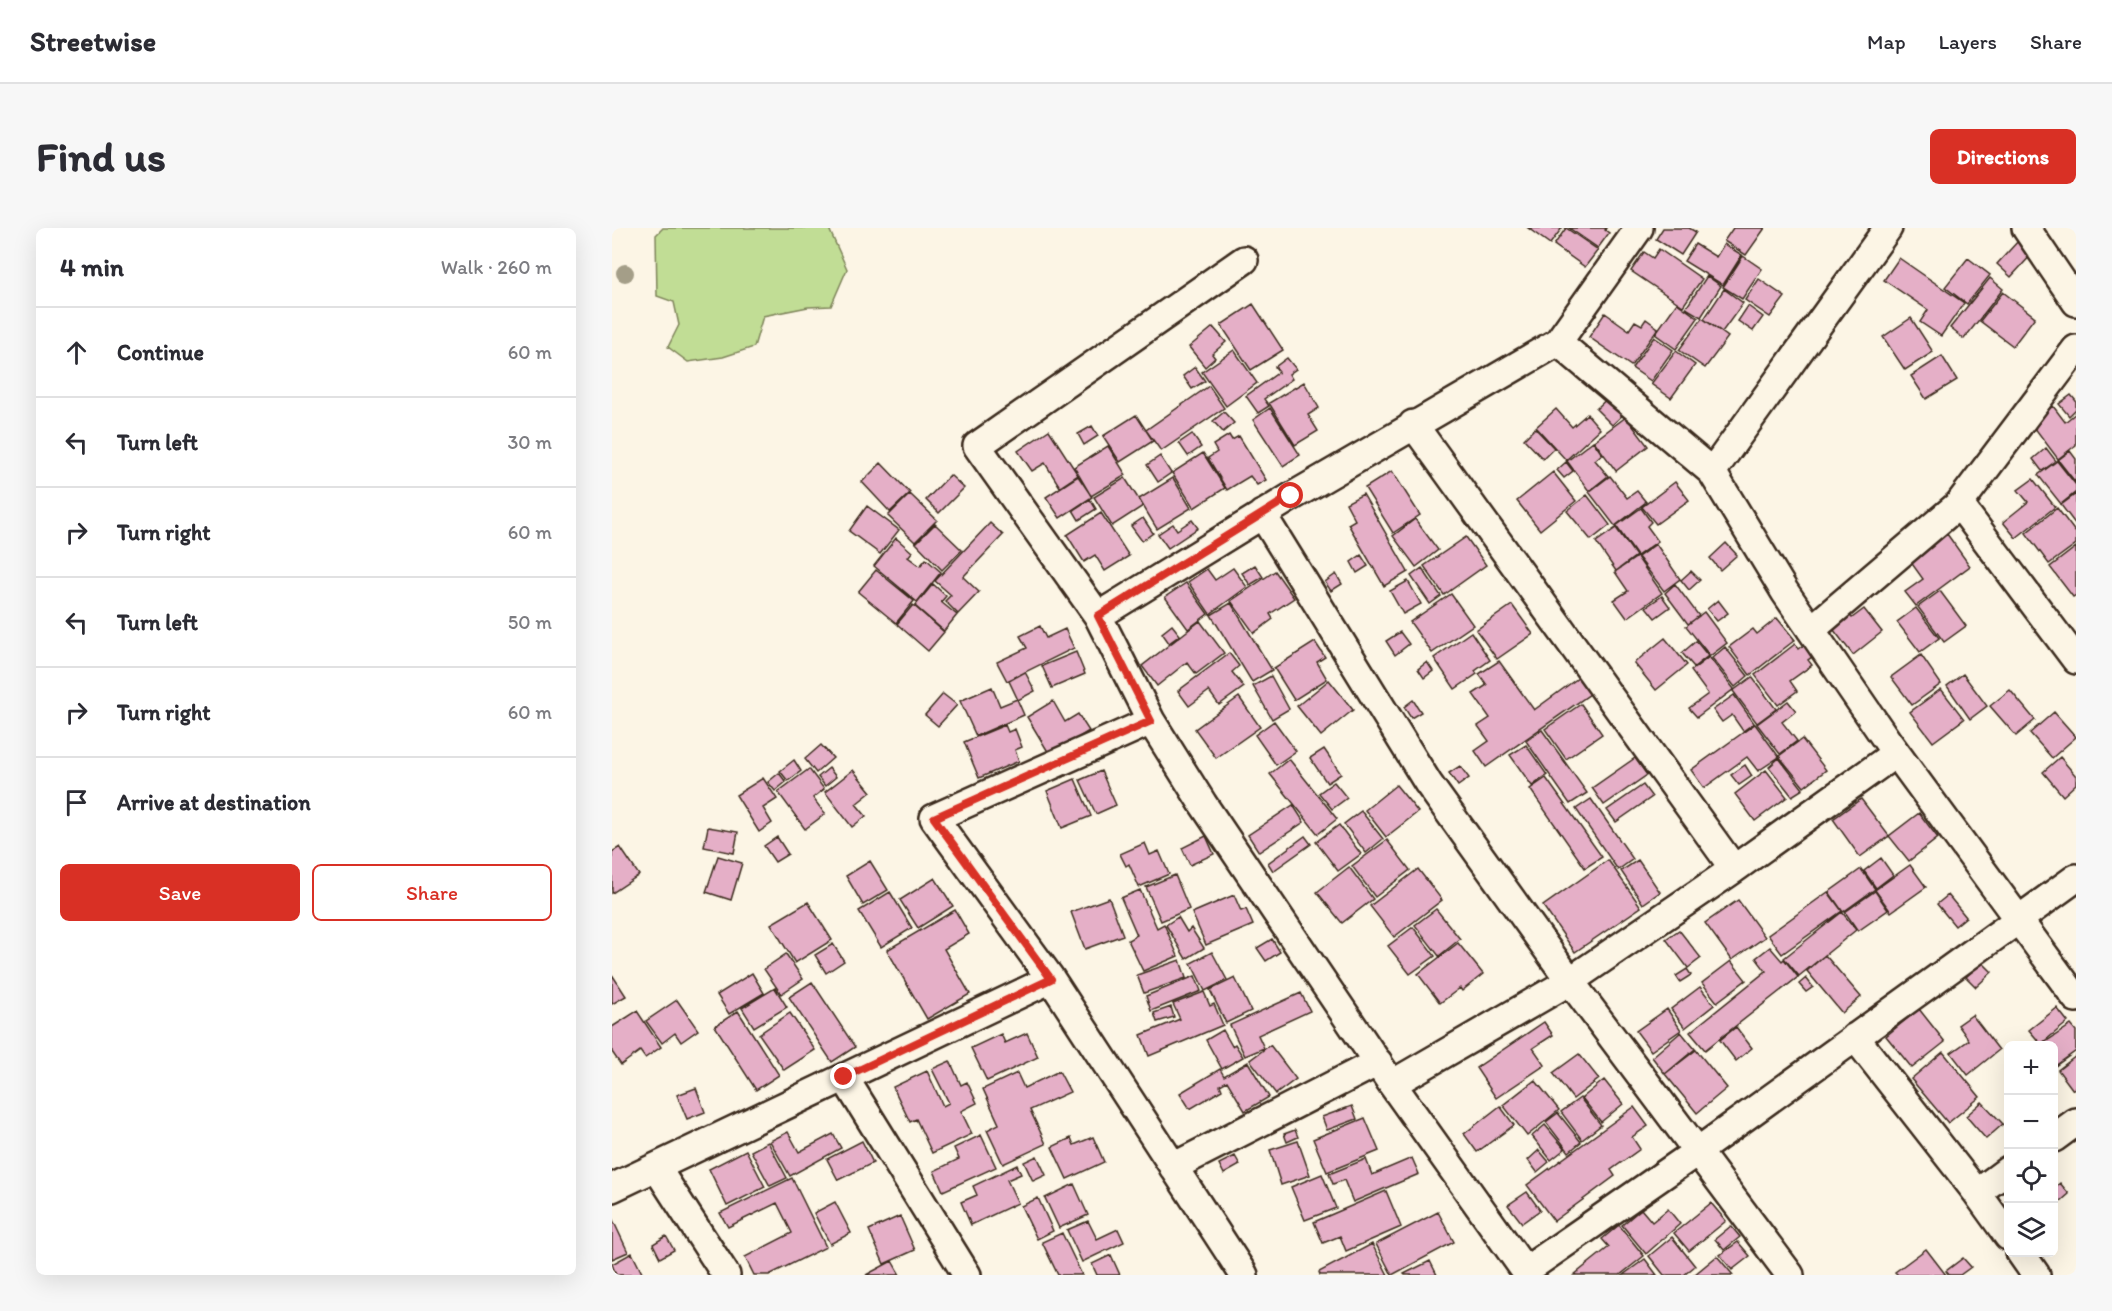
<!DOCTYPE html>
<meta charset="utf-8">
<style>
:root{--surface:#fff;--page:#f7f7f7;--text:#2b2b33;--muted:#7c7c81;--line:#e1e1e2;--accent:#d93025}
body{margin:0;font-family:Itim,sans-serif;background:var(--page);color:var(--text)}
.controls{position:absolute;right:18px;bottom:18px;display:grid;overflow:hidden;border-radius:9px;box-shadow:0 6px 24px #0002}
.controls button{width:54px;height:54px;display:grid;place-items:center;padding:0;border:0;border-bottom:2px solid var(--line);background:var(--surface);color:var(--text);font:30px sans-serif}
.stop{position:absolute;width:18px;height:18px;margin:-14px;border:4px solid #d93025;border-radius:50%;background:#fff}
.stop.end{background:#d93025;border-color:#fff;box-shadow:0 2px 6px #0008}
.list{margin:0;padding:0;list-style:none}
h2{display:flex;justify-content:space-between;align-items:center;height:78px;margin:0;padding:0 24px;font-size:26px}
h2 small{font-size:20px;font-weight:400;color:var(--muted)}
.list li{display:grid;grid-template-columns:39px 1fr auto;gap:18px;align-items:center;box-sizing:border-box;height:90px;padding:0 24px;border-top:2px solid var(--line)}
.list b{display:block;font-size:22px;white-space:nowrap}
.list em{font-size:20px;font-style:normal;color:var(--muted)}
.actions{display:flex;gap:12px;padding:18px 24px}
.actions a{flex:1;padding:14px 0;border:2px solid var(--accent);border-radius:9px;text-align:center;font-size:21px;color:var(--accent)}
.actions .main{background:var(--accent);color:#fff}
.icon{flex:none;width:33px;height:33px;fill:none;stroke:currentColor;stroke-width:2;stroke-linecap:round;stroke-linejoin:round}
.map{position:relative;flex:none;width:1464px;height:1047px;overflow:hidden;border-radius:9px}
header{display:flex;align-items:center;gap:36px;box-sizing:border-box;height:84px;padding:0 30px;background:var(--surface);border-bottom:2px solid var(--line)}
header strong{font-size:28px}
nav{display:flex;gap:33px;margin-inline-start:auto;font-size:21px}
.intro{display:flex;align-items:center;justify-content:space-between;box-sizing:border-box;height:144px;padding:0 36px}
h1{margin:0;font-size:42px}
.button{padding:15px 27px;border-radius:9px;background:var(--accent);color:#fff;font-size:21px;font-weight:700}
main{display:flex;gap:36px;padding:0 36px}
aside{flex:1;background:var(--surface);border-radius:9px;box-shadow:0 6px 24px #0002}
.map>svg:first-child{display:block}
.green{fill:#c1dd95;stroke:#7e845a;stroke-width:1.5}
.building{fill:#e5afc7;stroke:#3b2a1e;stroke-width:1.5}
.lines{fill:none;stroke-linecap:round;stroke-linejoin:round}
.minor-casing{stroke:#3b2a1e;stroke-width:32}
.minor{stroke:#fcf5e5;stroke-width:27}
.tree{fill:#a49e88}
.route{stroke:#d93025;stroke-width:8}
</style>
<header>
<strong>Streetwise</strong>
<nav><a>Map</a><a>Layers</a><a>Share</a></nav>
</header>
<div class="intro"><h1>Find us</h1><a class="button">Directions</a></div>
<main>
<aside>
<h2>4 min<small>Walk · 260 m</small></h2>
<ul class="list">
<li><svg class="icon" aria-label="ahead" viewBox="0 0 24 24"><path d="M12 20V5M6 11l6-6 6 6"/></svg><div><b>Continue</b></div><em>60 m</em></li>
<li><svg class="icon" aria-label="left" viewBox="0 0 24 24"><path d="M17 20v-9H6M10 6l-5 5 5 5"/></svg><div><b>Turn left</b></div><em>30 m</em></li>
<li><svg class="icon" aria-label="right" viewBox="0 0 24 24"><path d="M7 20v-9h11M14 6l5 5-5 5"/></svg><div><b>Turn right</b></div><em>60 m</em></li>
<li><svg class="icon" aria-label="left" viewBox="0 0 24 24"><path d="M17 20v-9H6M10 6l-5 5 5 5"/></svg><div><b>Turn left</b></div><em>50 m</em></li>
<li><svg class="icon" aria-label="right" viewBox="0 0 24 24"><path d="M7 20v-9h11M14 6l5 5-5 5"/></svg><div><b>Turn right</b></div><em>60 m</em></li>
<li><svg class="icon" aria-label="arrive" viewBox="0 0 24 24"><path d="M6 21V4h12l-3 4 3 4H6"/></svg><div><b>Arrive at destination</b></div></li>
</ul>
<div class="actions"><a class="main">Save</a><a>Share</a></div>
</aside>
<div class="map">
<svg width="1464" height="1047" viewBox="0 0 1464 1047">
<rect width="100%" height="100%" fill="#fcf5e5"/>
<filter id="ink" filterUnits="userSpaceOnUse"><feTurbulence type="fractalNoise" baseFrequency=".0167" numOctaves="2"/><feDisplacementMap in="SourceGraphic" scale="12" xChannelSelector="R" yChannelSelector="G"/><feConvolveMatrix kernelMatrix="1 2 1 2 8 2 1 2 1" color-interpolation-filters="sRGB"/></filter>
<g filter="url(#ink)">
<path class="green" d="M51 0H220L218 3 235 41 219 78 196 79 151 88 142 119 111 129 76 134 56 119 67 97 62 74 45 68 44 7Z"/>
<path class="building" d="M916 0H950L938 16Z
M954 0 986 22 973 39 942 17Z
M957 0H994L993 2 997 5 986 20Z
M1051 0H1077L1084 4 1069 27 1044 11Z
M1121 0H1153L1134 27 1112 13Z
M1407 12 1421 25 1399 49 1385 36Z
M1083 16 1104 29 1112 16 1130 27 1111 57 1072 33Z
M1047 21 1090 51 1071 78 1019 43 1032 24 1041 30Z
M1131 28 1150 41 1130 71 1111 59Z
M1287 30 1352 75 1329 108 1308 94 1316 82 1272 52Z
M1356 30 1378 47 1355 76 1333 59Z
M1095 48 1109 58 1089 89 1074 80Z
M1378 50 1391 61 1352 111 1338 100Z
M1147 51 1173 69 1158 89 1133 72Z
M1112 61 1131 75 1110 104 1092 91Z
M1391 64 1423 89 1401 118 1368 93Z
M1065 75 1086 90 1064 121 1043 106Z
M641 76 671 122 639 142 609 97Z
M1136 78 1151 89 1141 103 1126 93Z
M993 85 1017 102 1023 93 1030 97 1034 91 1046 100 1019 138 977 109Z
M1090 90 1116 109 1093 140 1067 122Z
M1299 90 1321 124 1293 142 1271 109Z
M601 99 614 114 600 126 603 130 593 139 577 119Z
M1042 109 1061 122 1039 153 1020 140Z
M622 122 645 155 614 178 590 144Z
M1064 123 1083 137 1059 170 1039 156Z
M1330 128 1345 152 1314 171 1299 148Z
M675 130 684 141 677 146 680 151 652 171 657 178 646 185 634 168 667 144 663 139Z
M583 139 593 153 580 161 571 148Z
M692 154 707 180 696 187 706 203 683 217 657 175Z
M597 158 612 180 549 223 534 202Z
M1000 166 1016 182 1000 197 984 181Z
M1459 167 1464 173V181L1457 188 1447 176Z
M1441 178 1453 194 1464 185V217L1446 231 1419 195Z
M658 180 688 227 671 238 641 192Z
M944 181 960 199 975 186 988 201 954 232 924 199Z
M612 184 622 195 611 204 601 193Z
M524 187 541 213 508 234 491 208Z
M1014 189 1036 218 1004 243 982 213Z
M480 198 486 208 472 217 466 206Z
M923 200 942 220 931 231 912 211Z
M437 202 466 247 448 259 433 235 420 243 406 223Z
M580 206 589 219 576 228 567 215Z
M617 207 620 212 627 208 654 252 645 257 638 248 615 262 596 230 605 224 601 217Z
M981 213 990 226 983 232 996 248 977 263 955 233Z
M496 218 514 247 479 268 462 239Z
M1434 220 1444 233 1430 243 1421 231Z
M1458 223 1464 231V255L1446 232Z
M591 225 613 260 582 280 560 245Z
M548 228 559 245 546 254 535 237Z
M1445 233 1464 257V264L1449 276 1426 247Z
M954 234 961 243 952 250 945 242Z
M269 235 298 265 278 284 250 254Z
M780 243 808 287 781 305 753 260Z
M941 244 964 273 928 302 905 273Z
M338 247 352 260 327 285 314 272Z
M466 248 480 269 448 290 434 269Z
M998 248 1015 270 1025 263 1034 274 1003 298 977 264Z
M513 250 531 278 500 298 482 269Z
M561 250 579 280 545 301 527 271Z
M1421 251 1443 279 1404 310 1391 294 1416 274 1406 262Z
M1063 254 1077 272 1044 296 1030 279Z
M298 266 325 292 303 314 276 288Z
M751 266 796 344 772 358 736 296 743 292 734 275Z
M1464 266V297L1449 277Z
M975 267 998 297 979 312 955 283Z
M478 271 484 281 467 292 461 282Z
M255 278 287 302 268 326 237 303Z
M1029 280 1039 294 1035 298 1046 313 1025 328 1004 298Z
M1445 280 1464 305V316L1437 336 1414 305Z
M489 285 517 328 493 343 483 327 472 334 455 307Z
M531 290 541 305 530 313 519 298Z
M803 291 826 322 804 339 781 308Z
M580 292 586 300 556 320 546 306 561 296 565 302Z
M378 295 391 307 351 349 367 364 346 386 333 373 339 367 323 353Z
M323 296 350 322 330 342 304 315Z
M1004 300 1024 328 1004 343 984 314Z
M1335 306 1358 338 1304 378 1293 364 1311 351 1298 333Z
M854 309 874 337 832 367 812 338Z
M284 310 300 324 296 329 308 338 314 331 329 344 305 374 262 338Z
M1114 315 1125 327 1108 342 1098 330Z
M1044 316 1068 351 1052 363 1026 329Z
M1464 319V367L1461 369 1438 339Z
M749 327 756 338 745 345 739 334Z
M1025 329 1050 365 1015 390 1002 372 1016 363 1003 344Z
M643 337 651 349 638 357 630 345Z
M621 340 635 359 598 386 576 354 595 341 603 352Z
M810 340 829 368 818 376 799 348Z
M264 342 302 373 284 395 246 364Z
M663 343 682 370 658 386 661 391 642 405 619 373Z
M1079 343 1088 352 1077 362 1069 352Z
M724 346 730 356 719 363 713 354Z
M796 353 809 376 791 386 778 363Z
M574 355 596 386 576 401 553 369Z
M321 356 334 368 329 374 345 387 332 403 303 378Z
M1063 356 1087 388 1076 396 1053 365Z
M1328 363 1354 398 1332 414 1306 379Z
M839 366 861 397 820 425 798 394Z
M1050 368 1058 379 1043 390 1034 379Z
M1106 372 1116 385 1105 393 1095 381Z
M619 375 660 442 640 454 599 387Z
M301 377 332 404 316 423 285 396Z
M900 377 921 406 885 431 864 402Z
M1232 379 1240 390 1252 381 1270 404 1241 427 1215 393Z
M1304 380 1327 410 1308 424 1285 394Z
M1092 384 1115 415 1098 428 1074 398Z
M1165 390 1183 412 1138 447 1117 419 1141 401 1145 406Z
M588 393 612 425 584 446 575 434 545 458 530 438Z
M560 397 568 407 557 415 550 405Z
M428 398 434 410 453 401 462 420 395 453 385 434 415 420 408 408Z
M788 404 797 416 783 427 774 413Z
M859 404 878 432 863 443 865 446 843 461 822 430Z
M1053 410 1075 437 1044 462 1022 435Z
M1084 413 1096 428 1082 439 1070 425Z
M703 414 713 429 705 434 715 451 682 472 662 440Z
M1195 415 1204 426 1196 432 1200 437 1178 453 1185 463 1166 477 1143 447 1183 416 1187 421Z
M1113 419 1136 448 1123 459 1100 430Z
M464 424 473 446 440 460 430 438Z
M617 425 627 438 620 444 632 459 607 477 597 463 577 478 566 463Z
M1309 427 1329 456 1300 477 1279 449Z
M1097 429 1122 461 1085 489 1077 480 1096 466 1079 443Z
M887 433 922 482 966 450 978 466 874 539 863 523 877 513 866 498 878 490 861 466 875 457 867 446Z
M815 434 821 443 812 450 806 441Z
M413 444 423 463 406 472 397 453Z
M1351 446 1375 478 1358 491 1335 458Z
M659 448 677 481 660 491 641 458Z
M1140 449 1164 481 1145 495 1121 463Z
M717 452 741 482 709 508 685 478Z
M380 459 388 478 405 471 412 487 364 508 348 473Z
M1329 461 1352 491 1321 514 1298 484Z
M1398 462 1423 492 1404 508 1378 478Z
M331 466 345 477 326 498 313 487Z
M1122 467 1142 495 1131 503 1120 487 1110 494 1101 482Z
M627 469 648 499 604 530 583 501Z
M801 472 809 484 799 490 792 479Z
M441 473 453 494 466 486 477 503 438 527 415 489Z
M1176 473 1184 483 1170 494 1185 513 1168 526 1145 496Z
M969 476 990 506 954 531 933 501Z
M1442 484 1464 509 1440 530 1418 505Z
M662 493 684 523 664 537 643 507Z
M1143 496 1167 529 1146 543 1135 529 1092 560 1079 542Z
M393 497 396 504 403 501 410 519 403 522 407 533 367 550 352 514Z
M930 502 975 565 958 576 914 513Z
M1190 511 1214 542 1192 559 1167 528Z
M209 517 221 530 204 545 193 531Z
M914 517 935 547 920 558 898 527Z
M712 521 729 546 715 555 698 530Z
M1448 529 1464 548V556L1451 568 1431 544Z
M1023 530 1035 547 992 577 980 560Z
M1167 530 1191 561 1180 568 1157 539Z
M677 531 725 591 706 606 658 546Z
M182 532 189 543 176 553 168 543Z
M1133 537 1140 548 1127 557 1119 547Z
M848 538 857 550 846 558 837 545Z
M217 540 224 549 213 558 206 549Z
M197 541 212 561 201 570 213 586 193 601 166 564Z
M241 542 259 564 244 576 254 588 240 599 213 564Z
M1154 542 1175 569 1143 593 1123 566Z
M489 543 504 577 484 586 468 552Z
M167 545 174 554 163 563 156 554Z
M151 550 165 571 151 580 160 595 147 604 124 567Z
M934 550 990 629 973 640 918 561Z
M463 551 479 588 450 600 435 563Z
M722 554 735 570 720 581 707 565Z
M784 557 806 584 774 609 753 582Z
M1031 557 1040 569 1004 594 995 582Z
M979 571 1021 631 1006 642 964 581Z
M1249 571 1277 608 1248 629 1221 591Z
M681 577 692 594 647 624 636 607Z
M749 583 771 611 754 625 732 596Z
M1307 585 1326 610 1297 633 1277 608Z
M727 597 749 626 726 643 704 614Z
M96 599 126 604 122 625 92 619Z
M594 608 602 626 578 637 570 620Z
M693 608 699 616 661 643 656 635Z
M165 609 176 626 163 634 152 618Z
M775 612 798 642 763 669 740 638Z
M533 615 538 627 547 623 557 646 527 659 517 636 514 638 508 626Z
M8 619 27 647 0 665V624Z
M106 628 130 635 119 672 94 664Z
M1269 630 1281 647 1264 660 1252 643Z
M996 632 1029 679 963 724 931 678Z
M1026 632 1048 664 1031 676 1009 643Z
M258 633 276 662 251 677 234 648Z
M1298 637 1314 659 1279 684 1263 662Z
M737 639 761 671 730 695 705 664Z
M806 641 830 672 782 709 758 678Z
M1249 641 1263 661 1231 684 1217 664Z
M563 647 577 681 549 693 534 659Z
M323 650 341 678 306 700 288 672Z
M528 662 545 700 552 696 566 728 531 743 516 712 525 707 509 670Z
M1263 663 1276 682 1246 703 1233 684Z
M278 664 300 700 269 719 247 683Z
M1216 664 1230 683 1170 726 1156 707Z
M622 667 629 683 634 681 641 697 594 717 580 685Z
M1336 667 1354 689 1343 698 1325 676Z
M497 670 511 707 473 721 459 684Z
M1126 672 1153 709 1120 732 1093 695Z
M196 674 220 712 183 735 159 696Z
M824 681 848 711 827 728 803 697Z
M343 682 357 706 332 721 358 766 315 791 275 722Z
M1230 684 1244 702 1187 748 1172 730Z
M566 689 575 704 579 700 592 720 574 731 554 697Z
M801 699 823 728 798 746 776 718Z
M1067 702 1089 730 1076 740 1054 711Z
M660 711 668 724 654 733 645 720Z
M846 715 871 746 850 763 848 760 828 775 806 746Z
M221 716 232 733 214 745 203 727Z
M1158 719 1170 733 1172 731 1186 749 1093 822 1078 804 1154 743 1144 730Z
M600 724 615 752 593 763 579 735Z
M174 726 191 751 169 766 152 741Z
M1213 727 1249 769 1230 785 1195 743Z
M568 732 574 750 532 765 525 747Z
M1119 733 1134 752 1105 774 1090 755Z
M1370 734 1380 744 1364 759 1354 749Z
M1075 741 1079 747 1068 754 1064 748Z
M140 745 152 765 117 786 105 767Z
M1 748 14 768 0 776V749Z
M583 748 589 763 539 783 534 768Z
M623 750 639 783 614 795 598 762Z
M1194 750 1201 759 1194 764 1187 756Z
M200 754 243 819 220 834 177 769Z
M1088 759 1102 777 1073 800 1059 781Z
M163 760 175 779 142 799 130 780Z
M592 764 598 778 602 776 611 797 537 828 529 807 568 791 561 776Z
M689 765 698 783 646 807 652 820 633 828 618 797Z
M65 772 86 802 69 814 63 805 50 815 34 793Z
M559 779 562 789 545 794 542 785Z
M1445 780 1456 794 1429 816 1417 802Z
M1055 781 1069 802 1039 823 1024 803Z
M1307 781 1333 814 1300 840 1274 808Z
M25 783 49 819 33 830 28 823 9 837 0 824V799Z
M126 783 167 847 144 862 103 798Z
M178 785 203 822 172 842 147 806Z
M1360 787 1387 822 1356 847 1339 825 1357 812 1346 797Z
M932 794 941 807 921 820 933 837 884 870 864 840Z
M1459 797 1464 803V823L1443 838 1442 818 1429 817Z
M1124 799 1140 820 1124 833 1108 812Z
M611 802 620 818 623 816 631 829 610 841 594 812Z
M1069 804 1083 821 1053 846 1040 829Z
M415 805 426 829 375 853 359 820 389 806 393 815Z
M658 817 684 851 664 866 638 832Z
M1084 822 1115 860 1085 885 1053 846Z
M1331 824 1368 869 1336 895 1299 851Z
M967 826 987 851 961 871 941 845Z
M1464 828V859L1461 862 1446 842Z
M338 833 349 857 355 854 365 875 349 883 360 906 320 925 304 891 298 894 281 859 315 843 331 878 337 875 320 841Z
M636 834 657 869 633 883 615 853 608 857 610 862 578 881 568 865 608 841 612 848Z
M447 843 458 864 418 882 434 916 391 936 375 902 387 896 371 861 405 845 412 860Z
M923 852 947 882 915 908 891 877Z
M992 852 1011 876 989 894 970 870Z
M84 860 93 884 75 891 65 867Z
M968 870 989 897 970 912 949 884Z
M1370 874 1391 896 1374 911 1354 888Z
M740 878 745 891 715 902 710 889Z
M888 878 902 897 865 924 852 906Z
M1022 879 1036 898 1020 909 1028 921 999 942 1003 948 942 993 915 957Z
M946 885 969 914 957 924 934 894Z
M753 890 767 923 715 944 701 911Z
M933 897 953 921 939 932 920 908Z
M683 902 686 909 675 914 672 906Z
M176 904 187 924 221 906 229 920 178 948 158 913Z
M369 907 384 939 331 963 322 943 347 931 342 920Z
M481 909 492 934 455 951 440 919 459 910 462 917Z
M250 913 261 935 226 952 215 931Z
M686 913 698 947 669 957 658 922Z
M156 914 175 950 158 958 139 923Z
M134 922 153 959 115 978 97 941Z
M927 922 937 934 925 944 916 932Z
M425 928 434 947 421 953 412 934Z
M623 928 628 937 612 946 607 936Z
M800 930 807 946 741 974 732 952 721 956 717 946 754 931 760 947Z
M405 937 409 946 395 952 406 975 359 997 349 974 365 967 361 958Z
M710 946 724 980 693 992 679 959Z
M180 950 214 1019 157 1047H142L133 1029 180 1005 165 975 116 999 108 985Z
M1448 955 1457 966 1442 979V960Z
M462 956 476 987 447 1000 433 970Z
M774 963 789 999 734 1023 728 1008 711 1015 702 994Z
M915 964 928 982 910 995 896 977Z
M426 970 441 1003 425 1011 409 978Z
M223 974 239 1005 218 1016 202 985Z
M1099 975 1114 993 1077 1023 1062 1005Z
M1029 981 1040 994 1056 981 1068 996 1034 1026 1010 997Z
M826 984 842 1014 780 1047 764 1016Z
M288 988 303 1022 272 1036 257 1002Z
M0 990 16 1024 0 1031Z
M476 993 485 1011 506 1001 512 1014 470 1034 455 1002Z
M1007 997 1032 1028 1008 1047H962L997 1019 990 1011Z
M1119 998 1128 1009 1112 1022 1103 1011Z
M450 1005 470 1047H446L430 1014Z
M54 1008 62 1022 48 1030 41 1016Z
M1060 1009 1083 1038 1072 1047H1052L1037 1028Z
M1126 1014 1138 1028 1120 1042 1108 1027Z
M760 1016 776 1047H708L707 1044Z
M1314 1021 1334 1047H1286L1283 1044Z
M20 1025 31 1047H4L0 1036Z
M499 1027 508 1047H485L480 1036Z
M1105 1028 1121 1047H1082Z
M1351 1030 1359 1039 1348 1047H1337L1334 1043Z
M1033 1031 1045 1047H1011Z
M280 1033 288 1047H254Z
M818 1033 825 1047H793L792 1046Z"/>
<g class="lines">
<g class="minor-casing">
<path id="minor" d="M1414 0 1464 74
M946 114 1100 244 1173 364 1276 514 1464 770
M801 196 1122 641
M1100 244 1276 0
M1347 276 1464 432
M650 286 816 555 958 753 1178 1047
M486 388 365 218 632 32
M1199 402 1347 276 1464 121
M539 493 591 576 780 856 958 753 1122 641 1284 525
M439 751 632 1047
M1243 809 1365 965 1396 1008
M232 849 355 1047
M780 856 916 1047
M1442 910 1464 894
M44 939 114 1047
M561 939 766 834
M0 960 439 751 322 590 539 493 486 388 679 269 946 114 1027 0
M1365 965 1396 942
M1408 1024 1424 1047
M913 1043 1086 923 1464 650"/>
</g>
<use href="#minor" class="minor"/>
</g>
<circle class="tree" cx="13" cy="45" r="9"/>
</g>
<g class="lines" filter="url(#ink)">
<path class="route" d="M232 849 439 751 322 590 539 493 486 388 679 268"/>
</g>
</svg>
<div class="controls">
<button>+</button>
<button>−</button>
<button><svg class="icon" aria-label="locate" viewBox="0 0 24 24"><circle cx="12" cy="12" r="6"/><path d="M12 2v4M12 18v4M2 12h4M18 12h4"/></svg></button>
<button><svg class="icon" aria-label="layers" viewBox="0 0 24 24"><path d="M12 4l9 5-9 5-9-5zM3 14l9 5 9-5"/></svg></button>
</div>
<div class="stop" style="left:679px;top:268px"></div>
<div class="stop end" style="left:232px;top:849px"></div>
</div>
</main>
